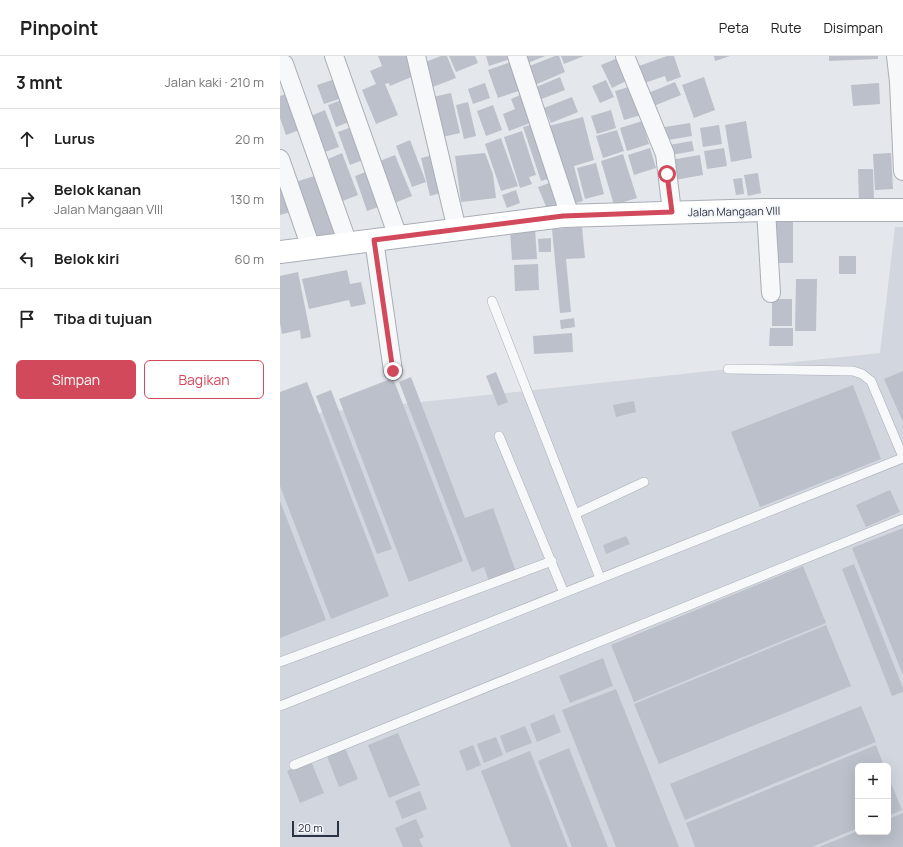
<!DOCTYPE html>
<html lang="id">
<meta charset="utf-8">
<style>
:root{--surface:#fff;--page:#f2f2f2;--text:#222;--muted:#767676;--line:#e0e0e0;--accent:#d1495b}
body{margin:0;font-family:Manrope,sans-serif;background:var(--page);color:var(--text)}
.controls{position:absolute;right:12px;bottom:12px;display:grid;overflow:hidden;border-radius:6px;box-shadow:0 4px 16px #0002}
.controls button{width:36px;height:36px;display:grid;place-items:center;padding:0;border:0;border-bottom:1px solid var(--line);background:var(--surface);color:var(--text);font:20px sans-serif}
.scale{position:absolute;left:12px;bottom:10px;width:47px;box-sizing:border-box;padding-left:4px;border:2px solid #2b3445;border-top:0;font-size:11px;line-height:14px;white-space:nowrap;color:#2b3445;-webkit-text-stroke:3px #f4f6f9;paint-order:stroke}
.stop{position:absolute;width:12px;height:12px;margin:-9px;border:3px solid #d1495b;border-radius:50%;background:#fff}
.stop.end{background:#d1495b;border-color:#fff;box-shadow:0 1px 4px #0008}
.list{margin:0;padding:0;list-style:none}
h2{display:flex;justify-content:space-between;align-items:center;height:52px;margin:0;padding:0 16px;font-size:17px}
h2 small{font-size:13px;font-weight:400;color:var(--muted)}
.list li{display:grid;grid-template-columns:26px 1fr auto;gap:12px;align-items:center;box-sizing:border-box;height:60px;padding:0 16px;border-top:1px solid var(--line)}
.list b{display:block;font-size:15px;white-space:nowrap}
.list p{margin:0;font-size:13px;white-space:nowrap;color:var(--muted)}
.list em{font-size:13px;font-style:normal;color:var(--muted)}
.actions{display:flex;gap:8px;padding:12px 16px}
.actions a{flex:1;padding:9px 0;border:1px solid var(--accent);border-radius:6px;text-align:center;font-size:14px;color:var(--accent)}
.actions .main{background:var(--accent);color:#fff}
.icon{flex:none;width:22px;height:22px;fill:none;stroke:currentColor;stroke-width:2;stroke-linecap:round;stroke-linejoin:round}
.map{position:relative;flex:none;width:623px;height:791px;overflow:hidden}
header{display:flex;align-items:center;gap:24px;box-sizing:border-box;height:56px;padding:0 20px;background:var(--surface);border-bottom:1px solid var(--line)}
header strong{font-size:19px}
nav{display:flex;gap:22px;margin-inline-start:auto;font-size:14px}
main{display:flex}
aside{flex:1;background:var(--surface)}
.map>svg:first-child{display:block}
.built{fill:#d2d6de;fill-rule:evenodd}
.building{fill:#bbc0ca}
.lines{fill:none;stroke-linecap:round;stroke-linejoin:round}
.lane-casing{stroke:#a9aeb7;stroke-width:10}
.street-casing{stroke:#a9aeb7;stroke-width:20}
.secondary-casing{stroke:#a9aeb7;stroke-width:24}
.lane{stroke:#f7f8fa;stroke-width:9}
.street{stroke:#f7f8fa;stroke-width:18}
.secondary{stroke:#fff;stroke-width:22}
.route{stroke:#d1495b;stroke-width:5}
.labels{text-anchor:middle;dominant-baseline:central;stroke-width:3.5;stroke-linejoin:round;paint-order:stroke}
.street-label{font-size:11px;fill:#2b3445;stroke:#f4f6f9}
</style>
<header>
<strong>Pinpoint</strong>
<nav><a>Peta</a><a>Rute</a><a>Disimpan</a></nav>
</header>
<main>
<aside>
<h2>3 mnt<small>Jalan kaki · 210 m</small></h2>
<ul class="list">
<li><svg class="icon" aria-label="ahead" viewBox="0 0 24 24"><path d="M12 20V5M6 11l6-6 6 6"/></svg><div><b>Lurus</b></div><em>20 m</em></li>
<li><svg class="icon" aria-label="right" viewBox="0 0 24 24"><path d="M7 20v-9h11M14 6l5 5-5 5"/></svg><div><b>Belok kanan</b><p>Jalan Mangaan VIII</p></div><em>130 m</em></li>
<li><svg class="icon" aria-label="left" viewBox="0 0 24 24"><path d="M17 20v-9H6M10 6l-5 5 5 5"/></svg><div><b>Belok kiri</b></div><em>60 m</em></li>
<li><svg class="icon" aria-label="arrive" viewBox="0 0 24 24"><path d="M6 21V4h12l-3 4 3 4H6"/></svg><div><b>Tiba di tujuan</b></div></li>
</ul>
<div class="actions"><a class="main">Simpan</a><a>Bagikan</a></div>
</aside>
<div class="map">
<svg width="623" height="791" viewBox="0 0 623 791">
<rect width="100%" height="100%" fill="#e4e7ec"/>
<path class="built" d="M615 171H623V791H0V361L600 297ZM578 710H608V776H578Z"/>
<path class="building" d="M98 0H129L136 19 110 30 109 27 105 28 118 59 96 68 82 34 96 28 90 15 102 10Z
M161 0H167L176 22 150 32 140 8Z
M169 0H195L198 7 176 16Z
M206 0H232L233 2 209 10Z
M245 0H265L248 7Z
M275 0H279L285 16 255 29 247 11Z
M281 0H304L284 8Z
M387 0H394L401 21 387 26 385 20 362 28 356 11Z
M434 0H450L435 5Z
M549 0H598V3L549 5Z
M338 2 348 24 332 32 321 9Z
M231 6 241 34 218 42 208 14Z
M280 21 285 34 259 44 254 32Z
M424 21 435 54 414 62 402 29Z
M58 22 65 41 44 48 37 29Z
M326 24 334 41 320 47 312 30Z
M395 26 401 39 371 51 366 38Z
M205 27 210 42 193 48 188 33Z
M599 27 600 48 573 50 571 29Z
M352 30 361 59 344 64 335 35Z
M247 36 258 64 229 75 223 58 235 53 231 43Z
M9 37 22 73 6 79 0 62V40Z
M171 37 180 77 158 82 148 42Z
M292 41 298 56 271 67 264 52Z
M67 42 74 64 56 71 48 49Z
M188 46 196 80 184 83 176 49Z
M213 49 222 74 206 80 197 55Z
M45 54 59 91 39 98 26 62Z
M331 54 336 72 317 78 311 60Z
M303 61 314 104 294 110 303 145 290 149 269 70Z
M362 65 369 88 347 95 340 72Z
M466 65 472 102 451 106 445 69Z
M258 67 275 121 261 125 243 71Z
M410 67 412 80 388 84 385 71Z
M77 69 88 102 70 109 58 76Z
M439 69 442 88 423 91 420 72Z
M337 74 344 95 323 102 316 80Z
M242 75 256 119 249 121 252 128 240 132 224 81Z
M221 82 238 130 221 135 205 88Z
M130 84 146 126 132 131 116 90Z
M412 85 414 95 391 99 389 89Z
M370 92 376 112 354 119 348 99Z
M444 92 447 110 427 113 424 95Z
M62 97 78 139 60 146 47 115 52 113 48 103Z
M205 97 213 118 216 142 181 146 175 100Z
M611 97 613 133 595 134 593 98Z
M158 98 167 135 150 140 141 102Z
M343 98 357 142 334 149 321 105Z
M115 99 132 140 112 148 95 107Z
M420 99 423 119 394 124 390 104Z
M316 107 324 138 305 143 297 112Z
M578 113H593L594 146 579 147Z
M91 114 104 149 87 155 75 120Z
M478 117 481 137 468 140 464 119Z
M41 118 59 177 30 186 12 127Z
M462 122 464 138 456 139 453 123Z
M0 124 14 155 0 159Z
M278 124 281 132 272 136 277 149 267 153 258 131Z
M236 134 240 147 227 152 222 139Z
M491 164H513V207H491Z
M302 171 305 202 286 203 291 256 280 257 272 173Z
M255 173 257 203 232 204 230 174Z
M271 182V196H259L258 183Z
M559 200H576V218H559Z
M258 208 259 234 235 235 234 209Z
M67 214 70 228 81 226 86 248 71 251 69 244 29 253 22 223Z
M18 216 31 281 21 283 20 274 2 278 0 267V220Z
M516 223H537L536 275H515Z
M492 243H512V270H492Z
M294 262 295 271 281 273 280 264Z
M490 272H513V290H489Z
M292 277 293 296 254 298 253 280Z
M623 315V366L604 323Z
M216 316 228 346 218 350 206 320Z
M131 321 185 462 213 452 236 516 209 526 204 511 192 516 119 326Z
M113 322 183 505 129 526 59 343Z
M27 326 109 540 51 563 0 430V336Z
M573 329 601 403 480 451 451 376Z
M51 334 112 493 97 498 36 340Z
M354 345 356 356 336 361 333 349Z
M610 434 620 456 586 471 576 449Z
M0 445 46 564 0 582Z
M623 472V619L572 492Z
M346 480 350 488 326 498 323 489Z
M574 508 623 632V636L612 640 562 513Z
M523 510 546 567 354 646 331 589Z
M546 569 571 630 379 708 354 648Z
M323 602 333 630 290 647 279 620Z
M336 633 399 791H336L282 654Z
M581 650 596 686 405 764 390 728Z
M274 658 281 676 257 686 250 668Z
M245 670 252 687 226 697 220 680Z
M118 677 140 729 109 742 88 689Z
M216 681 223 699 204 707 197 688Z
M193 689 201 709 187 715 179 695Z
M596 689 604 710H578V772L532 791H415L406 767Z
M65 692 78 723 59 731 47 700Z
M289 692 328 791H292L258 705Z
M250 695 288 791H231L201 715Z
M31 705 44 737 20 747 7 715Z
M608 720 622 754 608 760Z
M140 735 147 753 122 763 115 745Z
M623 757V791H539L578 775 608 776V763Z
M136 763 144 781 139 783 143 791H123L115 772Z"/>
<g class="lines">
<g class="lane-casing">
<path id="lane" d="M212 245 295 458
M448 313 573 315 582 318 591 325 623 401
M219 380 284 537
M320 522 295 458 364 426
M0 606 272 505
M0 650 623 402
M14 709 623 463"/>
</g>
<g class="street-casing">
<path id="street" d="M54 0 118 181
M136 0 177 174
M237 0 290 160
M345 0 385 98 392 156
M616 0 619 26 623 115
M4 8 68 188
M0 103 31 192
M486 154 491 237
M94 184 113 315"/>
</g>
<g class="secondary-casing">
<path id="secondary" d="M0 196 283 160 486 154H623"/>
</g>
<use href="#lane" class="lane"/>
<use href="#street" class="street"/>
<use href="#secondary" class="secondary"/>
</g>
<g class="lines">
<path class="route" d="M113 315 94 184 283 160 392 156 387 118"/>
</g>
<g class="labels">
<g class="street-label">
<text transform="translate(454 155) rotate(-1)">Jalan Mangaan VIII</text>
</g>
</g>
</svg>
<div class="controls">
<button>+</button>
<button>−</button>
</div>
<div class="scale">20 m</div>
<div class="stop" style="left:387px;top:118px"></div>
<div class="stop end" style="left:113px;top:315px"></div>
</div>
</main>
